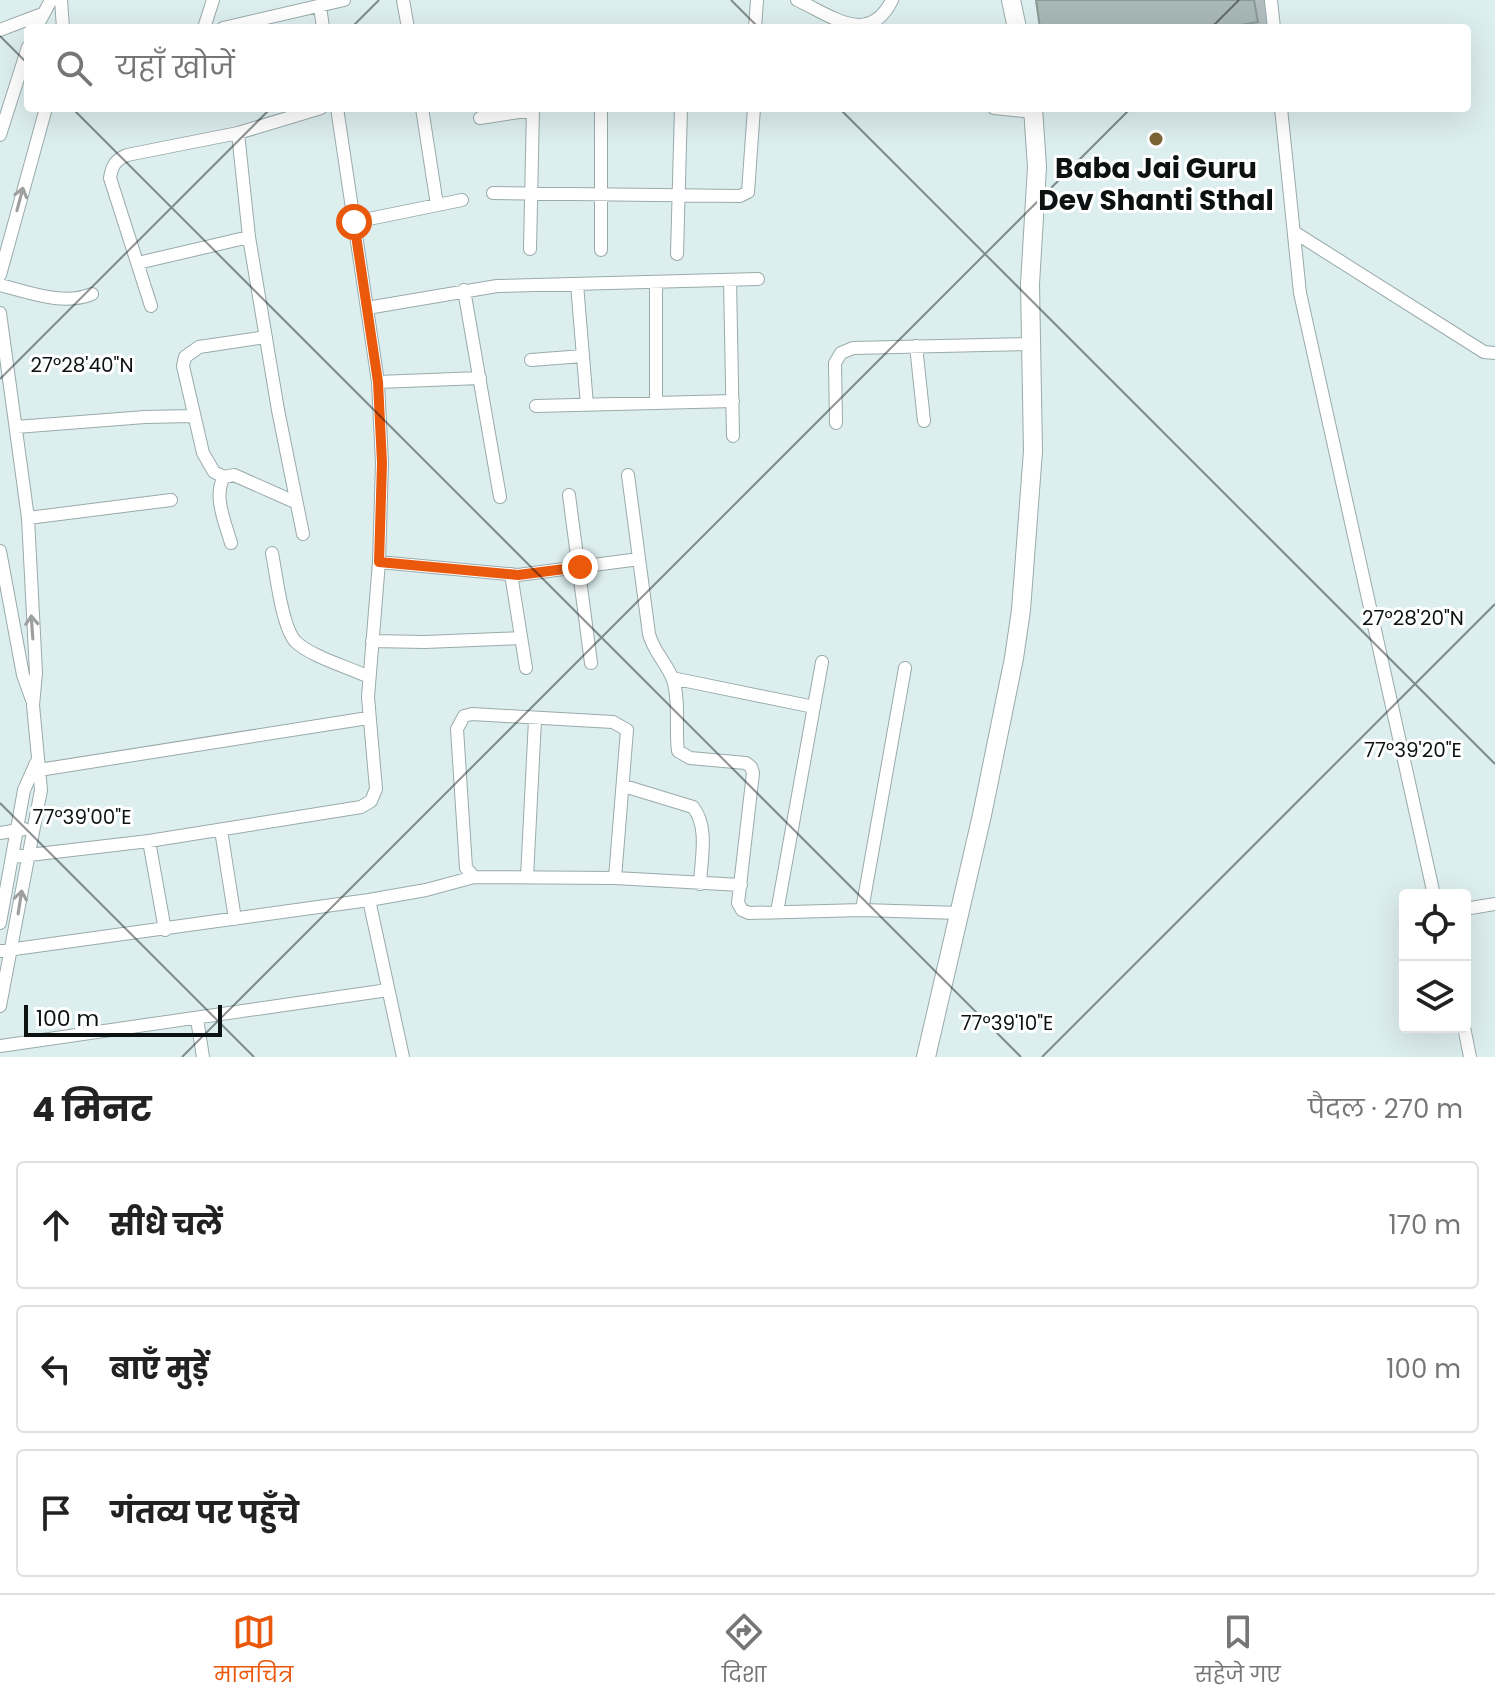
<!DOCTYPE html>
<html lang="hi">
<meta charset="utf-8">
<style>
:root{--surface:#fff;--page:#f2f2f2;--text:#222;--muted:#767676;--line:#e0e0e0;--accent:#ea580c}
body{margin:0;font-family:Poppins,"Noto Sans Devanagari",sans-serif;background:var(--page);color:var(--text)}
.controls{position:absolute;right:24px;bottom:24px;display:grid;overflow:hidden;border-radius:8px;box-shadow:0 8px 32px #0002}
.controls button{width:72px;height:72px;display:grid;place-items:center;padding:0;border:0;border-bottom:2px solid var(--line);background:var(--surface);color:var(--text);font:40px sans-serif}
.scale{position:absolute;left:24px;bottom:20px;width:198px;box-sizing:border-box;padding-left:8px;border:4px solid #0c1212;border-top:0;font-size:22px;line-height:28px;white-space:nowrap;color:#0c1212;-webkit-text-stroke:6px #fff;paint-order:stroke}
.stop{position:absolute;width:24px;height:24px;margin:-18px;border:6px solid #ea580c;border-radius:50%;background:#fff}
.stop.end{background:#ea580c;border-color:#fff;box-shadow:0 2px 8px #0008}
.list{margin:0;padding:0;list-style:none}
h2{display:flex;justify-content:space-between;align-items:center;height:104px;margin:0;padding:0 32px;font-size:34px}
h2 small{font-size:26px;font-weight:400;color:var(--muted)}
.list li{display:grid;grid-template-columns:52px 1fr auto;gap:24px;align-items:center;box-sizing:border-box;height:128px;margin:0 16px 16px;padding:0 16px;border:2px solid var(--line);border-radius:8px}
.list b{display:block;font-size:30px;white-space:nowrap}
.list em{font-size:26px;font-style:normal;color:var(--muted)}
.icon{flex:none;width:44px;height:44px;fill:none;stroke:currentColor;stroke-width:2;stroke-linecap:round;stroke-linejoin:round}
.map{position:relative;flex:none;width:1495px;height:1057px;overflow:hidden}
.search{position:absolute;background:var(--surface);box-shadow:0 8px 32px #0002;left:24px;right:24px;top:24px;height:88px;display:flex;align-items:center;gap:20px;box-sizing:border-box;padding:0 28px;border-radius:8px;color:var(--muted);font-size:30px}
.sheet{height:536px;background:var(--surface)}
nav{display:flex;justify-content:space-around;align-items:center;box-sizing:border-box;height:112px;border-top:2px solid var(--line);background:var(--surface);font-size:22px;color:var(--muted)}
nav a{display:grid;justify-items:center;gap:4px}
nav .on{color:var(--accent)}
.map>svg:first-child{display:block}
.shadow{fill:#0003}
.building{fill:#a8b8b4;stroke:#8a9996;stroke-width:2}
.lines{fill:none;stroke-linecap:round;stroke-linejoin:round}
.street-casing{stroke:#9aaaab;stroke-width:14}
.secondary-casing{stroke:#9aaaab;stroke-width:20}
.street{stroke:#fff;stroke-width:12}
.secondary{stroke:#fff;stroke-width:18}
.oneway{stroke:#9ea0a0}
.route{stroke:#ea580c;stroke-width:10}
.ticks{fill:none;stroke:#0c1212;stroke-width:2;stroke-opacity:0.45}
.poi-dot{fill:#7c6435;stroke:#fff;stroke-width:3}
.labels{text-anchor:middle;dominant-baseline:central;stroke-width:6;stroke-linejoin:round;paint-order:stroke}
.poi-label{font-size:28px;font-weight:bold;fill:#0c1212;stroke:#fff}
.ticks-label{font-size:20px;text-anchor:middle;fill:#0c1212;stroke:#fff;stroke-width:6;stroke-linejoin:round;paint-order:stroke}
</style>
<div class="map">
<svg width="1495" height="1057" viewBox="0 0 1495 1057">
<rect width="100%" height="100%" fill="#ddeeef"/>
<path class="shadow" d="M1038 0H1268L1272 28H1042Z"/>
<path class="building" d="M1036 0H1254L1258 22 1224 28H1040Z"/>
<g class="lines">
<g class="street-casing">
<path id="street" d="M61 0 63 28
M403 0 408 28
M797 0C832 16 869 47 892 0
M1271 0 1274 28
M320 6 323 28
M36 28 51 0
M204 28 213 0
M223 28 344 0
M755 28 757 0
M0 30 42 14
M422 108 437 205
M994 108 1033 112
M1281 108 1300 293 1434 895
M480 118 533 110
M0 135 28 47
M493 193 740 196 748 192 754 108
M354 222 462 200
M1294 232 1484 352 1495 353
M249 237 278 410 303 534
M530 249 533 108
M601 250V108
M677 254 681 108
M138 263 249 237 238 133 321 108
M0 275 46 108
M730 280 733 436
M577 284 587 405
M0 285C29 292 63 306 92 294
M464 290 500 497
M151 306 110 178C112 166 115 160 127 155L238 133
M367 308 497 286 758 279
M0 313 28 518 36 673 33 705 41 790 0 1006
M916 346 924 421
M531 360 583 356
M378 382 480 378
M656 403V282
M536 406 733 401
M836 423 835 363 841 353 853 348 1031 344
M16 427 145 417 193 416
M628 475 649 634C654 653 667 663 673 680 680 701 675 729 678 751L690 758 746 763 751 767 753 773 738 903 742 910 749 913 862 910 960 913
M224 477 214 472 203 453 183 366 185 357 199 347 266 337
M569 495 591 663
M28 518 171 500
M231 543C225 522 213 496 224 477L234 475 295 502
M0 551 23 675 32 700
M272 553C276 573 282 628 296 642 312 657 348 667 369 677
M379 562 518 575 639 559
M511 574 526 668
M372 641 425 642 521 638
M672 678 814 707
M472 714 613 722 627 730 615 878 474 877 466 868 457 729 464 716Z
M39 770 368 718
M624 786 693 807C709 827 701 859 700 884
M221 830 235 919
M0 833 24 829
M149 841 165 930
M12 857 149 841 361 807 371 801 376 789 368 697 379 562 382 463 378 382 337 108
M527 877 535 720
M615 878 741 885
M369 900 403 1057
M1465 909 1495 904
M862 910 905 668
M777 912 822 662
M0 923 24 790 36 763
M0 951 369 900 426 890 474 877
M197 1019 203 1057
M1464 1027 1470 1057
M0 1046 388 990"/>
</g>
<g class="secondary-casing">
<path id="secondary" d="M1011 0 1017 28
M926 1057 982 815 1014 658 1021 610 1033 451 1030 284 1037 167 1033 108"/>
</g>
<use href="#street" class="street"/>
<use href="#secondary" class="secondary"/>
</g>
<defs><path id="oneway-shaft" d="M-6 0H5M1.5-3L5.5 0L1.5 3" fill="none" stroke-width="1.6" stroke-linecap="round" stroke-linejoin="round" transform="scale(2)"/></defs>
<g class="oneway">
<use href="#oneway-shaft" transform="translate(20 199) rotate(-75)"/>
<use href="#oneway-shaft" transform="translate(32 627) rotate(-94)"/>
<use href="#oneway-shaft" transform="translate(20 902) rotate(-81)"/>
</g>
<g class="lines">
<path class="route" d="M354 222 378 382 382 463 379 562 518 575 580 567"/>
</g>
<path class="ticks" d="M731 0 759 28M351 28 379 0M1211 28 1239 0M0 36 28 64M72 108 1021 1057M839 108 1495 764M0 379 271 108M0 803 254 1057M182 1057 1131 108M1042 1057 1495 604"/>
<circle class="poi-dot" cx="1156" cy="139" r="8"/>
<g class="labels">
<g class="poi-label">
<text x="1156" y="168">Baba Jai Guru<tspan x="1156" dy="32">Dev Shanti Sthal</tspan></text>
</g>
</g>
<g class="ticks-label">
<text x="82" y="372">27°28'40"N</text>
<text x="1413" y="625">27°28'20"N</text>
<text x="1413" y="757">77°39'20"E</text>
<text x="82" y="824">77°39'00"E</text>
<text x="1007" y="1030">77°39'10"E</text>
</g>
</svg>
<div class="controls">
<button><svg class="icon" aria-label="locate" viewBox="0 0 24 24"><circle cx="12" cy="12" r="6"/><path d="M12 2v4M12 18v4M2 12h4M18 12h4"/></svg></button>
<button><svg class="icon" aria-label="layers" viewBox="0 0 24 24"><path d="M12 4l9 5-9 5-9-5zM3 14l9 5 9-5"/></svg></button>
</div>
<div class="scale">100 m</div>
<div class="stop" style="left:354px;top:222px"></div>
<div class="stop end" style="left:580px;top:567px"></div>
<div class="search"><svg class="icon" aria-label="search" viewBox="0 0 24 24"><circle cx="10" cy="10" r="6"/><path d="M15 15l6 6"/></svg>यहाँ खोजें</div>
</div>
<section class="sheet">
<h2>4 मिनट<small>पैदल · 270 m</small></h2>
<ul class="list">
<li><svg class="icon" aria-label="ahead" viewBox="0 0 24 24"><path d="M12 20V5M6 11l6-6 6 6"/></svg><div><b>सीधे चलें</b></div><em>170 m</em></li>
<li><svg class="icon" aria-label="left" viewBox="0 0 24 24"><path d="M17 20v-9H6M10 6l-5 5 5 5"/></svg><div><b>बाएँ मुड़ें</b></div><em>100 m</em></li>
<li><svg class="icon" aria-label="arrive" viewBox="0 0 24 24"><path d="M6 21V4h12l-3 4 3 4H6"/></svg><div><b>गंतव्य पर पहुँचे</b></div></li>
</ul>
</section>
<nav>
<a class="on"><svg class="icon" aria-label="map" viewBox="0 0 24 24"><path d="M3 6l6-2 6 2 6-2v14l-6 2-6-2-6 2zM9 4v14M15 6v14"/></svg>मानचित्र</a>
<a><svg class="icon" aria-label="directions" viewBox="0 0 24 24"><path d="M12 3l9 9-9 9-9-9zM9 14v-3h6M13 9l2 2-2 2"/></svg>दिशा</a>
<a><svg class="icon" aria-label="saved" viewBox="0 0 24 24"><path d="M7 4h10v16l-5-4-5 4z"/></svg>सहेजे गए</a>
</nav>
